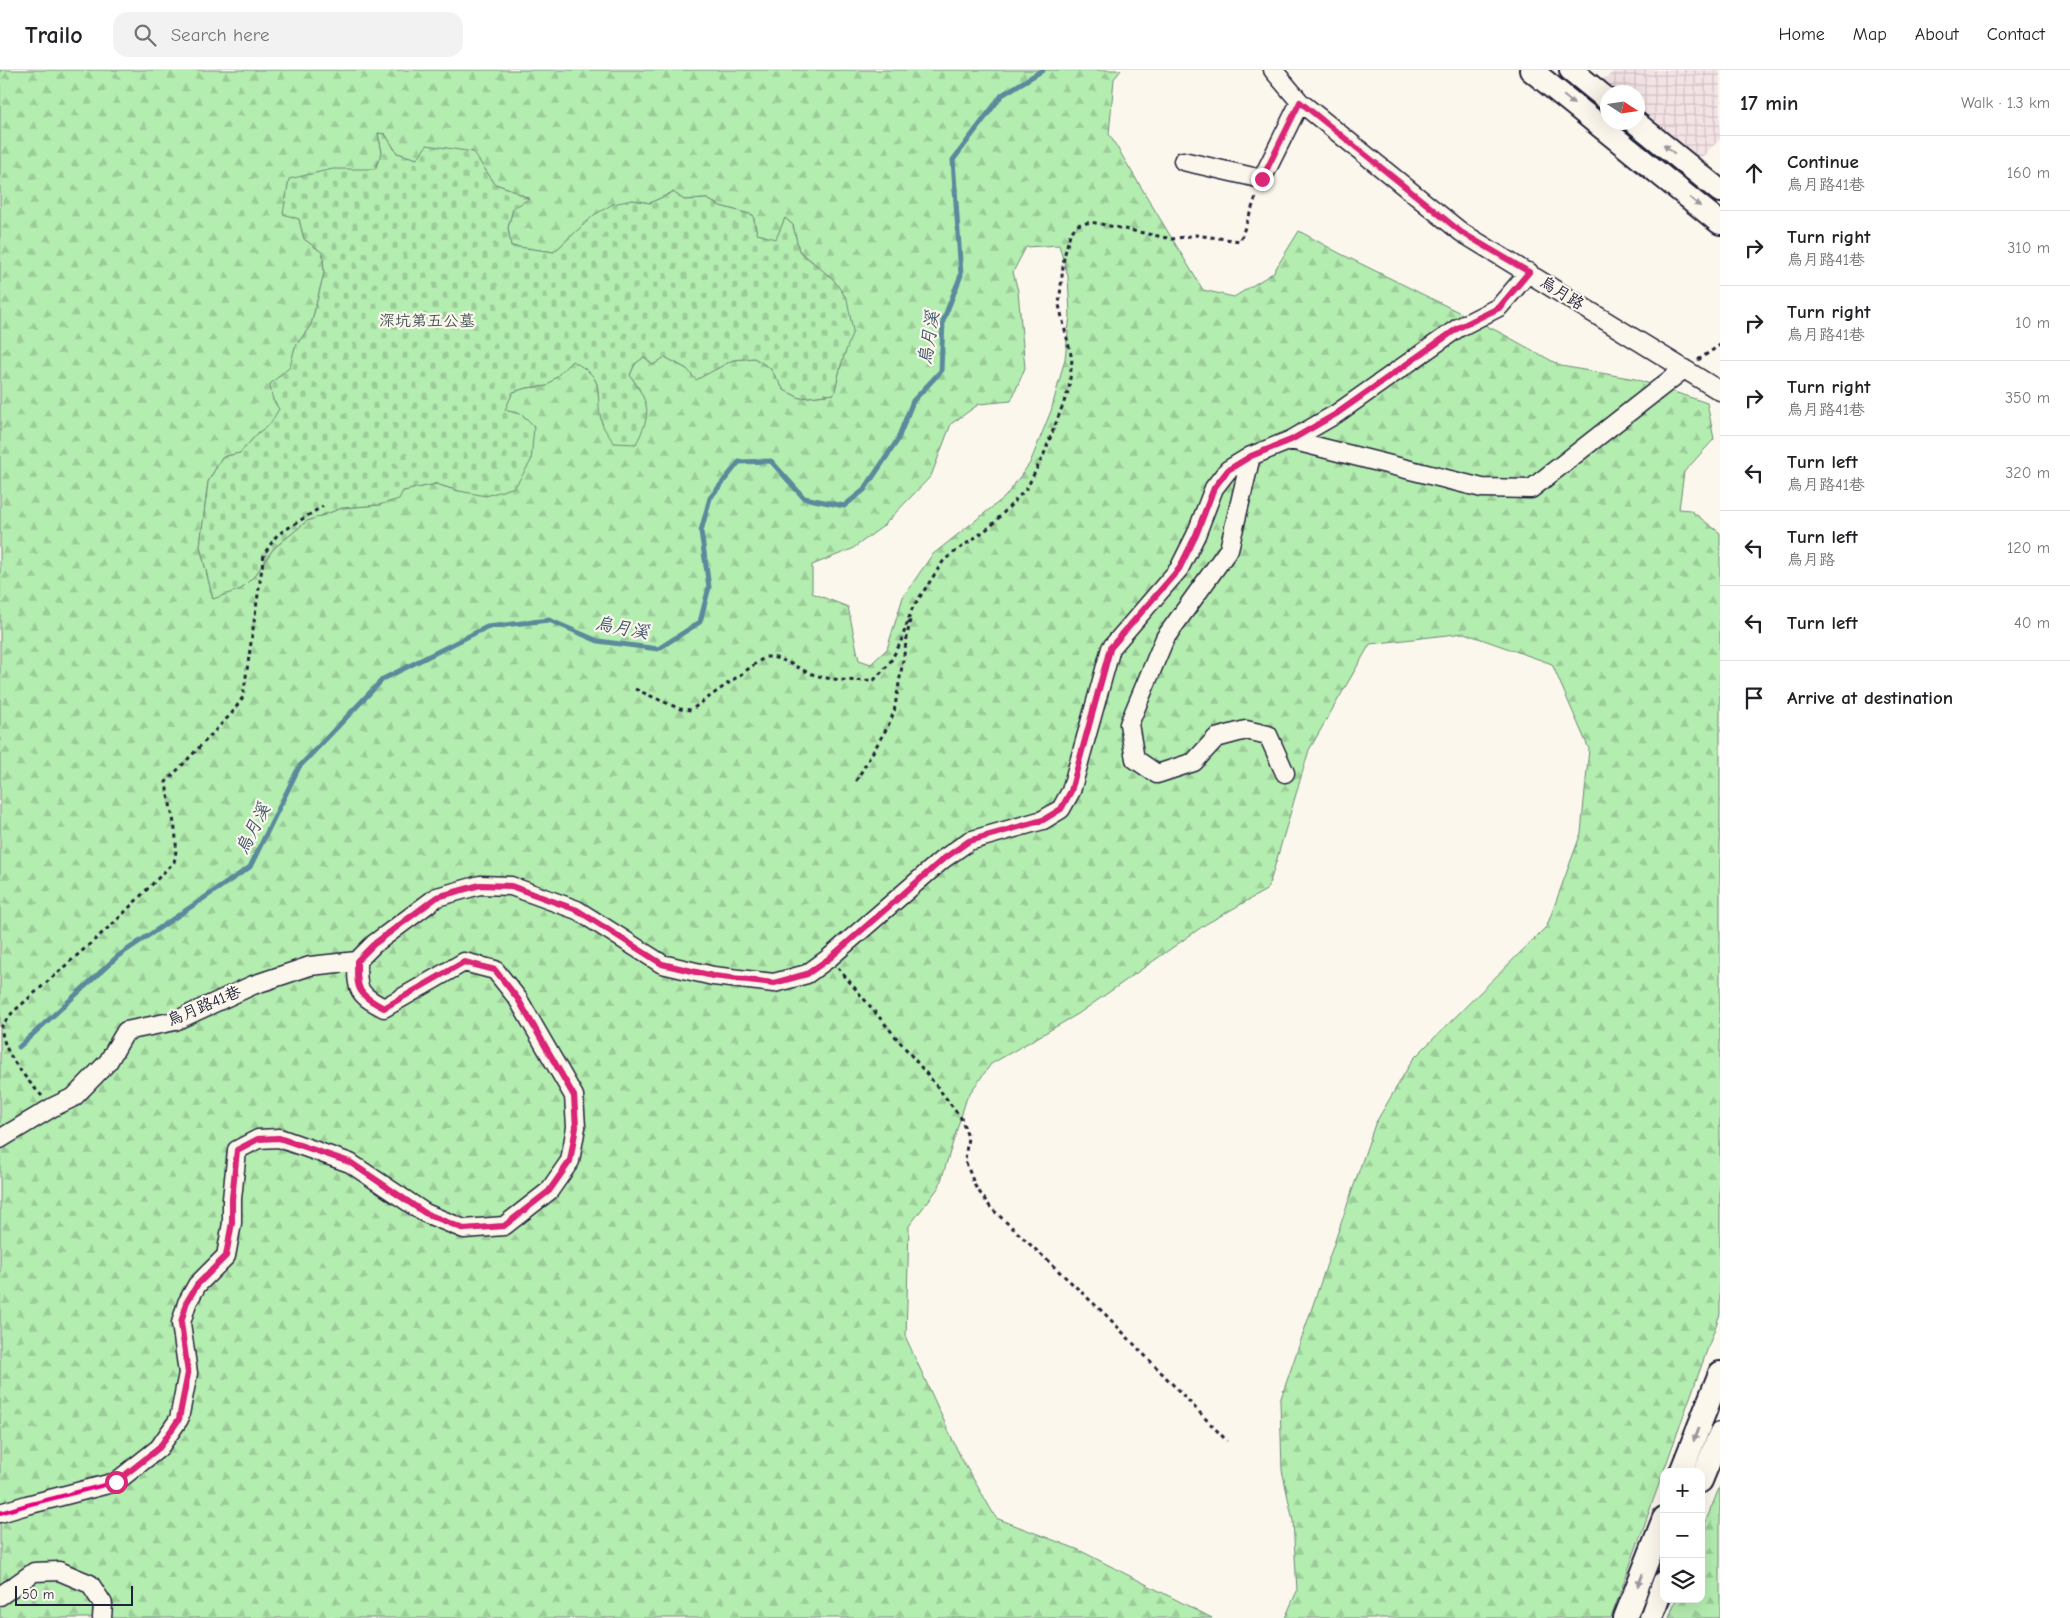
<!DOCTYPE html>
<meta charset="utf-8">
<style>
:root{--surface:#fff;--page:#f2f2f2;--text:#202124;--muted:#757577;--line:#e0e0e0}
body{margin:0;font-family:"Comic Neue","LXGW WenKai TC",sans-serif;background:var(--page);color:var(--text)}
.controls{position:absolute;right:15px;bottom:15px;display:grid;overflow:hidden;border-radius:10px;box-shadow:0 5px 20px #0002}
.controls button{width:45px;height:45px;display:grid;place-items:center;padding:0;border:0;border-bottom:1px solid var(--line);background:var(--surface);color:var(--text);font:25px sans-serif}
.compass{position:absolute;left:1600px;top:15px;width:45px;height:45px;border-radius:50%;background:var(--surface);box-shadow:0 5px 20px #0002;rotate:102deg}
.scale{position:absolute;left:15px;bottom:12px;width:118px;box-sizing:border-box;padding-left:5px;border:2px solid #22223b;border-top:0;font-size:14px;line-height:18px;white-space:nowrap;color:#22223b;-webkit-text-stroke:4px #fbf7ec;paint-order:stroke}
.stop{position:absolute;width:15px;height:15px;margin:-11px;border:4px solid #db2777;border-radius:50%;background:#fff}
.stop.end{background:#db2777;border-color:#fff;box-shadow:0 1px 5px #0008}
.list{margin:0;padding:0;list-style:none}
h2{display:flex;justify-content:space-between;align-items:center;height:65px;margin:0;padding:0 20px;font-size:21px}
h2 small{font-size:16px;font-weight:400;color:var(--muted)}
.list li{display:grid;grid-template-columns:32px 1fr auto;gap:15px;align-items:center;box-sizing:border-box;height:75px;padding:0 20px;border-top:1px solid var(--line)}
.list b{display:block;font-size:19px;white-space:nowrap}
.list p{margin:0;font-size:16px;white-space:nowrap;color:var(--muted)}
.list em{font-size:16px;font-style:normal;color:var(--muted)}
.icon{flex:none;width:28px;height:28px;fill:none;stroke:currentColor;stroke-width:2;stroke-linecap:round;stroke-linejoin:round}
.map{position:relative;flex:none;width:1720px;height:1548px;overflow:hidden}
header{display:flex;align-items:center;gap:30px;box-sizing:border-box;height:70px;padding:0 25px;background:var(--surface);border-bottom:1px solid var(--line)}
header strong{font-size:24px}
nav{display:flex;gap:28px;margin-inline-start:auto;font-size:18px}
.search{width:350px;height:45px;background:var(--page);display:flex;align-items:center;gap:12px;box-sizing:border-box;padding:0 18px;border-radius:15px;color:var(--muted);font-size:19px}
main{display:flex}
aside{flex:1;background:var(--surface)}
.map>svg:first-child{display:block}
.industrial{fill:url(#industrial-grid)}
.forest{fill:url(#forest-firs);stroke:#6b8876;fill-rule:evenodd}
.cemetery{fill:url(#cemetery-stones);stroke:#6b8876}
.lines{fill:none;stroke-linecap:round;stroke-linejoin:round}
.stream{stroke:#5a8a9c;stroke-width:5}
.minor-casing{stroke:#22223b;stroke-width:21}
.major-casing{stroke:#22223b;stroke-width:26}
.path{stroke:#22223b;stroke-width:3;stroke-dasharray:4 4;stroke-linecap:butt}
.minor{stroke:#fbf7ec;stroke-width:18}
.major{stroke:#fbf7ec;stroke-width:22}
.bus-1-casing{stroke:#fbf7ec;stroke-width:8}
.bus-1{stroke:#e5007d;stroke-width:4}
.oneway{fill:#99979c}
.route{stroke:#db2777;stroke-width:6}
.labels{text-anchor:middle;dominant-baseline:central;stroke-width:4.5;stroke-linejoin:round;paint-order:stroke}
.street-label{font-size:16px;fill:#22223b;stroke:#fbf7ec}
.park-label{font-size:16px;fill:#465558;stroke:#fbf7ec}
.water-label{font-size:18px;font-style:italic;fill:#3e566b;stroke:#fbf7ec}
</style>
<header>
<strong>Trailo</strong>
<div class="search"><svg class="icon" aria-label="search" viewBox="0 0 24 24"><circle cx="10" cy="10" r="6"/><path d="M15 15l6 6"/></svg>Search here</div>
<nav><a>Home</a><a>Map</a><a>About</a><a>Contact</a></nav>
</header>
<main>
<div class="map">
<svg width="1720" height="1548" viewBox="0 0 1720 1548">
<defs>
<pattern id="industrial-grid" width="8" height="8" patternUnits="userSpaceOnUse" patternTransform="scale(1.25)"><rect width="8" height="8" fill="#f4e3e5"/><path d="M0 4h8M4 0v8" fill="none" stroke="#d1c2c5"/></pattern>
<pattern id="forest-firs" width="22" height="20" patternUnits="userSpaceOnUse" patternTransform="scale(1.25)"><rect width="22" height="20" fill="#b4edb0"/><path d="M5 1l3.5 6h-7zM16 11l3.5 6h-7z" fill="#9acb98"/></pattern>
<pattern id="cemetery-stones" width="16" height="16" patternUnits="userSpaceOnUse" patternTransform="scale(1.25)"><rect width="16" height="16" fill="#b4edb0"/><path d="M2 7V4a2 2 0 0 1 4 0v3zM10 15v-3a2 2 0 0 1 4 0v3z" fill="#9acb98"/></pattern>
</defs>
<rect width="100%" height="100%" fill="#fbf7ec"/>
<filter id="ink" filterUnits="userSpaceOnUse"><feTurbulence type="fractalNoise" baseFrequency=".02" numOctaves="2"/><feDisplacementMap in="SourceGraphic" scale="10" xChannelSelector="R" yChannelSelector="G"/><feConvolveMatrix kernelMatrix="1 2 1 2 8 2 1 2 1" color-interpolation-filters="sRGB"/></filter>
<g filter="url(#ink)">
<path class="industrial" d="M1616 0H1720V69L1698 91 1638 41V22H1616L1602 11Z"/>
<path class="forest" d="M0 0H1121L1114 9 1109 64 1203 220 1234 227 1273 203 1299 161 1339 183 1501 263 1561 296 1635 309 1707 333 1714 369 1684 402 1679 439 1690 440 1720 463V1244L1611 1548H1285L1297 1521 1293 1451 1282 1400 1280 1331 1375 1054 1413 989 1547 856 1581 763 1589 679 1552 594 1464 563 1370 574 1309 680 1268 819 1206 854 1078 944 991 994 967 1027 939 1117 909 1156 906 1268 961 1388 996 1448 1079 1480 1212 1548H0ZM378 63 385 64 397 83 417 89 473 82 495 114 510 119 528 128 513 138 508 158 511 176 554 182 571 166 632 130 650 133 673 122 684 130 707 129 720 136 753 145 757 164 776 170 785 148 793 155 799 181 813 192 841 295 834 324 800 328 784 320 770 298 754 288 733 290 716 299H687L665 287H644L635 294 630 305 640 320 602 354 597 314 591 301 572 290 547 316 526 318 513 322 504 340 523 345 459 421 436 414 403 421 379 435 342 438 307 451 273 479 257 503 213 529 200 476 208 412 222 387 240 383 258 363 270 354 280 339 273 330 270 314 291 297 295 277 311 255 324 203 323 183 304 169 299 149 364 100 375 99 382 82ZM1059 175 1068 206 1070 245 1065 289 1051 341 1030 393 1005 427 932 485 903 527 887 579 871 594 859 590 848 537 812 523V495L852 479 882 457 931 406 951 354 979 334 1011 331 1025 298 1018 221 1013 202 1026 177Z
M1720 1416V1548H1669L1676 1529H1701V1463Z"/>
<path class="cemetery" d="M378 63 385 64 397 83 417 89 427 75 473 82 495 114 510 119 529 129 513 138 508 158 511 176 554 182 594 145 613 134 632 130 650 133 673 122 684 130 707 129 720 136 753 145 757 164 776 169 785 148 793 155 799 181 833 209 847 229 853 261 841 295 834 324 800 328 784 320 770 298 754 288 733 290 696 310 687 299 665 287 653 295 644 287 635 294 630 305C649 334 653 341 636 374L614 373C610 367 604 360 602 353 593 320 609 310 572 291L547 316 526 318 513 322 505 340 523 345 534 356 531 391 515 417 486 426 459 421 436 414 403 421 399 429 379 435 342 438 307 451 273 479 257 503 241 519 213 529 200 476 208 412 222 387 240 383 258 363 270 354 279 339 273 330 270 314 290 297 295 277 311 255 324 203 323 183 304 169 299 149 283 144 289 109 333 99H375L382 82Z"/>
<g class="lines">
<path class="stream" d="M19 977 118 886 250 797 299 697 383 609 487 557 549 550 598 571 658 579 700 552 709 517 701 461 710 428 739 392 771 391 804 428 844 436 864 420 897 371 913 331 941 301 943 251 961 205 953 90 1002 25 1043 0"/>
<g class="minor-casing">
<path id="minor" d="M1273 0 1300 32 1461 162 1720 321
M1183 91 1262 109 1300 32
M1291 370 1482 418 1531 419 1684 299
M1251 386 1229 479 1165 568 1129 654 1135 689 1157 704 1194 692 1216 668 1246 660 1268 665 1285 703
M0 1069 53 1037 74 1027 108 992 126 961 175 951 253 915 310 896 357 891
M0 1443 27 1435 116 1412 159 1378 179 1349 188 1303 181 1253 187 1233 197 1215 226 1186 232 1153V1129L237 1080 258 1069 279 1068 350 1093 425 1143 464 1159 504 1156 549 1121 570 1091 576 1057 574 1026 518 929 495 900 464 892 384 938C357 924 357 920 357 891L374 874 437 827 480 815 511 816 577 840 662 894 713 906 774 913 807 904 829 888 942 790 969 771 1043 750 1061 739 1071 721 1111 578 1179 499 1196 465 1214 418 1228 400 1251 386 1291 370 1336 344 1458 258 1499 237 1529 202
M0 1526 34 1502 59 1501 90 1514 103 1534 102 1548"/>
</g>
<g class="major-casing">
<path id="major" d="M1531 0 1720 153
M1571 0 1608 30
M1635 52 1720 121
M1681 1402 1720 1303
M1701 1411 1720 1364
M1625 1548 1664 1448
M1651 1548 1664 1512"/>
</g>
<path class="path" d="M1698 290 1720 275
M635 619 680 639 691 640 765 587C782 586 796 598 812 604 833 611 852 611 874 610L889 594 900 574 912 539 944 490 991 456 1027 418 1044 384 1069 319 1072 289 1059 235 1064 187 1070 164 1077 155 1091 152 1172 169 1196 165 1240 171 1257 124
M856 711 888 656 894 642 910 550
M838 898 936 1015 961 1048 968 1067 965 1090 975 1116 991 1138 1106 1245 1227 1371
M42 1026C28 1011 0 980 2 956 4 952 9 947 12 943L117 850 174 792C181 766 169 738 166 712L232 643 243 627 264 484 277 465 323 436"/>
<use href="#minor" class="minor"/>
<use href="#major" class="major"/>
<g class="bus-1-casing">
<path id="bus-1" d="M0 1443 27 1435 116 1412 159 1378 179 1349 188 1303 181 1253 187 1233 197 1215 226 1186 232 1153V1129L237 1080 258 1069 279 1068 350 1093 425 1143 464 1159 504 1156 549 1121 570 1091 576 1057 574 1026 518 929 495 900 464 892 384 938C357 924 357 920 357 891L374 874 437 827 480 815 511 816 577 840 662 894 713 906 774 913 807 904 829 888 942 790 969 771 1043 750 1061 739 1071 721 1111 578 1179 499 1196 465 1214 418 1228 400 1251 386 1291 370 1336 344 1458 258 1499 237 1529 202"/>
</g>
<use href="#bus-1" class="bus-1"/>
</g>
<defs><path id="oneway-solid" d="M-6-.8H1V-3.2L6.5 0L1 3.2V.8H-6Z" transform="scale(1.25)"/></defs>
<g class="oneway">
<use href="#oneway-solid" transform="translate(1569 30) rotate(39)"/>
<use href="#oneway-solid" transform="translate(1669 79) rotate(-141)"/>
<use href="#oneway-solid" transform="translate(1695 132) rotate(40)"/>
<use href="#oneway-solid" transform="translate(1696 1365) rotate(111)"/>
<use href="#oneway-solid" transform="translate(1640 1510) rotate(111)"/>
</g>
</g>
<g class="lines" filter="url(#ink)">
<path class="route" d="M116 1412 159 1378 179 1349 188 1303 181 1253 186 1233 197 1215 226 1186 232 1152V1129L237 1080 258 1069 279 1068 350 1092 425 1143 464 1159 504 1156 549 1121 570 1091 576 1057 574 1026 518 929 495 900 464 892 384 938C357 924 357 920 357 891L374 874 437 827 480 815 511 816 577 840 662 894 713 906 774 913 807 904 830 888 942 790 969 771 1043 750 1061 739 1071 721 1110 578 1179 499 1196 465 1214 418 1228 400 1251 386 1291 370 1336 344 1458 258 1499 238 1529 202 1461 162 1300 32 1262 109"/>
</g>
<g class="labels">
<g class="street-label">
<text transform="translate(1562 223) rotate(32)">烏月路</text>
<text transform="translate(204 936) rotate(-23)">烏月路41巷</text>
</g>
<g class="park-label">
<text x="427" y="251">深坑第五公墓</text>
</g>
<g class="water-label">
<text transform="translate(929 268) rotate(-81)">烏月溪</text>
<text transform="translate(622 558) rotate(11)">烏月溪</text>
<text transform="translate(253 759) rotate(-63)">烏月溪</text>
</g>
</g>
</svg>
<div class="controls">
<button>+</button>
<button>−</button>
<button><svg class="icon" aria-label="layers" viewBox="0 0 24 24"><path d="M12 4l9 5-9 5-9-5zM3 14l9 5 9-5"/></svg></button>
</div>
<svg class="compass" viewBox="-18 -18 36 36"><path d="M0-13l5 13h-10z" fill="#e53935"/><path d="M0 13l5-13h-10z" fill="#757577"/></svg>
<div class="scale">50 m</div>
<div class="stop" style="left:116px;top:1412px"></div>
<div class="stop end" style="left:1262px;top:109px"></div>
</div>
<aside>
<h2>17 min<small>Walk · 1.3 km</small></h2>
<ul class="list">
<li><svg class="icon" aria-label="ahead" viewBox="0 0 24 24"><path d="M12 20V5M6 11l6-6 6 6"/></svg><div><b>Continue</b><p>烏月路41巷</p></div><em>160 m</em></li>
<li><svg class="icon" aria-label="right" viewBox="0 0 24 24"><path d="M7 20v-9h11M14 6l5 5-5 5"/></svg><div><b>Turn right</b><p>烏月路41巷</p></div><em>310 m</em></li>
<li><svg class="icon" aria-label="right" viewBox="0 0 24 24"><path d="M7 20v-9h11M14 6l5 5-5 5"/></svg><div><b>Turn right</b><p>烏月路41巷</p></div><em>10 m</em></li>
<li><svg class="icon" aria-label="right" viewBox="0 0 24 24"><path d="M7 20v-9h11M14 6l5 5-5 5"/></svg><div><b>Turn right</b><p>烏月路41巷</p></div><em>350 m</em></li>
<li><svg class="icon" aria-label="left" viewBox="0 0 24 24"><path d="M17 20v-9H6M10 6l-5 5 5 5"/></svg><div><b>Turn left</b><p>烏月路41巷</p></div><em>320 m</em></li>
<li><svg class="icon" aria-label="left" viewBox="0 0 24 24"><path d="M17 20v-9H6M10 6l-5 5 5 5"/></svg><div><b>Turn left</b><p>烏月路</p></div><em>120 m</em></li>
<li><svg class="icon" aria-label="left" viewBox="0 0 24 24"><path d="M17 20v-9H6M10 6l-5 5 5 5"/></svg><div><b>Turn left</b></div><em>40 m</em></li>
<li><svg class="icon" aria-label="arrive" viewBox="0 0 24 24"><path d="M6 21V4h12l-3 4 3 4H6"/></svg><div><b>Arrive at destination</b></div></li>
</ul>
</aside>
</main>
